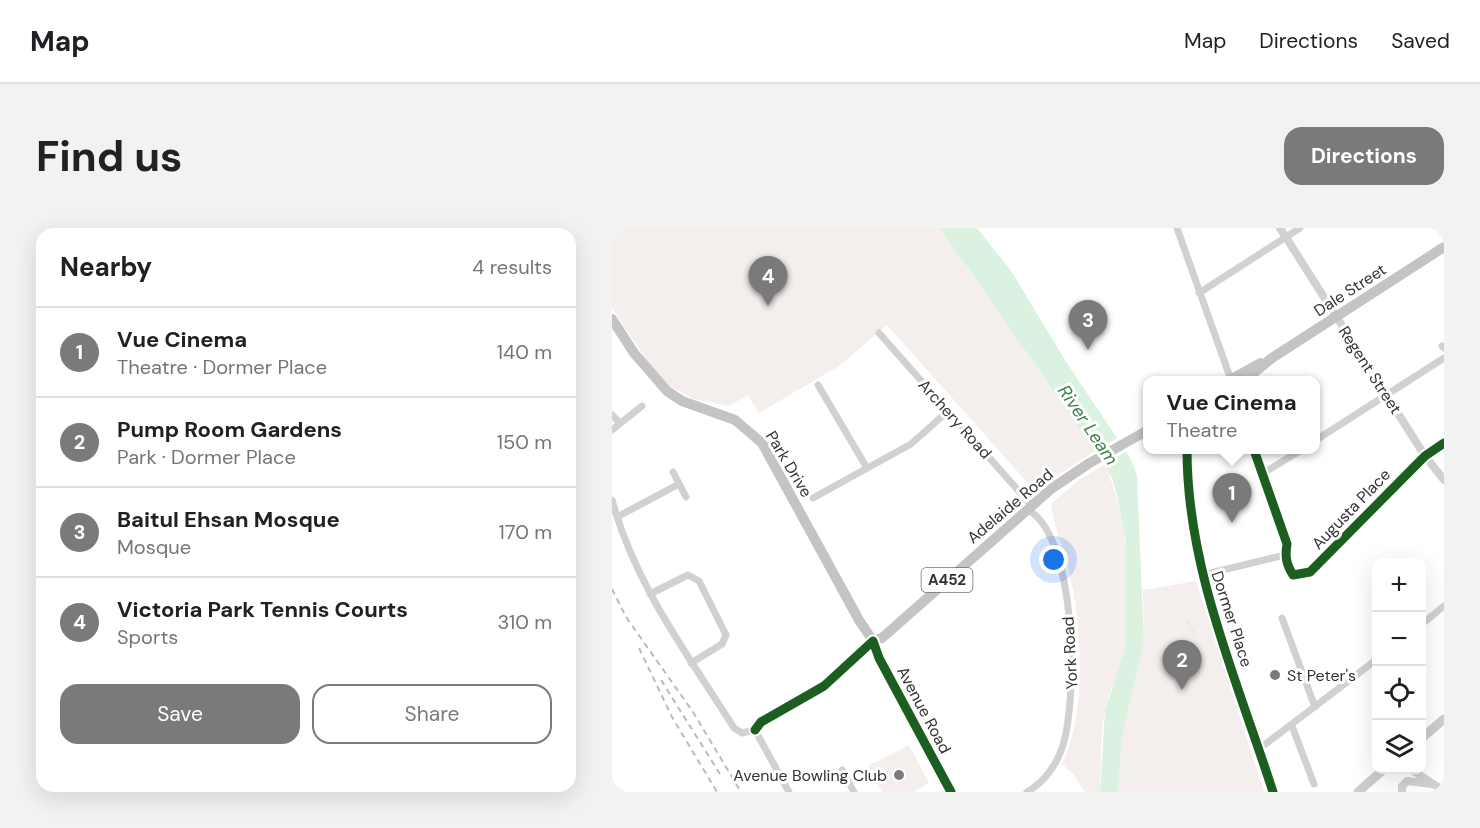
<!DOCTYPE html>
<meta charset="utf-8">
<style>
:root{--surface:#fff;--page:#f2f2f2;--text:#202124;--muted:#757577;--line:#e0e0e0;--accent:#7a7a7a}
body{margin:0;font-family:"DM Sans",sans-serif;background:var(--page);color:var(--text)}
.controls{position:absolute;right:18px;bottom:18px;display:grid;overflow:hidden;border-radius:12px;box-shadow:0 6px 24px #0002}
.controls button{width:54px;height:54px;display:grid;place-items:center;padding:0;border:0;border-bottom:2px solid var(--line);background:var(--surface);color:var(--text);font:30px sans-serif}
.you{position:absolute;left:442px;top:332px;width:21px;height:21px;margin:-15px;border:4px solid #fff;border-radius:50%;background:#1a73e8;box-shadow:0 0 0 9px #1a73e833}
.badge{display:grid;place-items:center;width:39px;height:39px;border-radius:50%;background:var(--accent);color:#fff;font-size:20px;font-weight:700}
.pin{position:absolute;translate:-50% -50px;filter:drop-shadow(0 2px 3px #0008)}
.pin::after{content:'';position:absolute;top:32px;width:21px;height:18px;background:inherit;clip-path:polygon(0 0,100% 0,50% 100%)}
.popup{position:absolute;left:531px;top:148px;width:177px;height:78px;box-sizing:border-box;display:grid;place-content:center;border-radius:12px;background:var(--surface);filter:drop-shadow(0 2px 4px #0005);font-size:20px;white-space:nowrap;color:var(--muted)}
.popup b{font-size:22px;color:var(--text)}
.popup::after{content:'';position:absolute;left:50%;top:100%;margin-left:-12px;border:12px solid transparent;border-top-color:var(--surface)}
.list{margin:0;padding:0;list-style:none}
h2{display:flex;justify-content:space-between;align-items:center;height:78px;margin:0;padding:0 24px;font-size:26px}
h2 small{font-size:20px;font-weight:400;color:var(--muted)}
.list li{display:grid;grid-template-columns:39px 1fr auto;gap:18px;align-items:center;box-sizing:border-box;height:90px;padding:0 24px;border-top:2px solid var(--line)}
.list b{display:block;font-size:22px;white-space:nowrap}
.list p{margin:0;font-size:20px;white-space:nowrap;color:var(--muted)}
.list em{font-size:20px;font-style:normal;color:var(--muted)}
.actions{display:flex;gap:12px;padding:18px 24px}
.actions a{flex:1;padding:14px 0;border:2px solid var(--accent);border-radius:18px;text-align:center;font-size:21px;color:var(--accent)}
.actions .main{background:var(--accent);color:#fff}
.icon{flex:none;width:33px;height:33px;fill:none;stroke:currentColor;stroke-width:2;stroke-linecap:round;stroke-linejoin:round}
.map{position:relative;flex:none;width:832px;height:564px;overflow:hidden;border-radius:18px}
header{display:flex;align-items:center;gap:36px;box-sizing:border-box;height:84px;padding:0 30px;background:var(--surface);border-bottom:2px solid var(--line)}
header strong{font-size:28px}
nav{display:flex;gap:33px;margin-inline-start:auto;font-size:21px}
.intro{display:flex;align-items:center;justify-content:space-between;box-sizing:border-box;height:144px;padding:0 36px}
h1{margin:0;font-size:42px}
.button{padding:15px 27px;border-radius:18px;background:var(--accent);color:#fff;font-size:21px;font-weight:700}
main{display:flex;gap:36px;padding:0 36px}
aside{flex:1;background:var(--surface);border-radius:18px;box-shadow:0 6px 24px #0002}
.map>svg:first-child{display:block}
.green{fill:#f4eeec}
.water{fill:#dcf2e0}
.pier{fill:#fff}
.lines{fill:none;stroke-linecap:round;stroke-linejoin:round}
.stream{stroke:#dcf2e0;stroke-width:2}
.minor{stroke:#d1d1d1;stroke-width:7}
.tertiary{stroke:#d1d1d1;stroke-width:8}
.secondary{stroke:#cdcdcd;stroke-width:9}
.trunk{stroke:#c4c4c4;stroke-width:10}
.rail{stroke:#bbb;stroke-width:2;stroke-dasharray:6 4.5;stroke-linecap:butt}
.cycleway-casing{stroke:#fff;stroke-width:13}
.cycleway{stroke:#1b5e20;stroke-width:9}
.poi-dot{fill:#7a7a7a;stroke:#fff;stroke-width:2}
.labels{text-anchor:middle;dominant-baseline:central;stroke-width:6;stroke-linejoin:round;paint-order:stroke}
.shield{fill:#fff;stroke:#707070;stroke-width:1.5}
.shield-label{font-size:15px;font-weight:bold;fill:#323232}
.street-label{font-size:16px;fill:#323232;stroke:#fff}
.poi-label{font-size:16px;fill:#323232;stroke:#fff;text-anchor:start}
.water-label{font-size:18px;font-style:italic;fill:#378145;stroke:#fff}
</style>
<header>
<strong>Map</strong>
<nav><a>Map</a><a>Directions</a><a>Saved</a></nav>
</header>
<div class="intro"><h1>Find us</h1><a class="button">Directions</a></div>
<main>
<aside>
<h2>Nearby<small>4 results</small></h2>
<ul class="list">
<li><span class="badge">1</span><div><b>Vue Cinema</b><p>Theatre · Dormer Place</p></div><em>140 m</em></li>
<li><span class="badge">2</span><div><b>Pump Room Gardens</b><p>Park · Dormer Place</p></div><em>150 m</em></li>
<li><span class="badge">3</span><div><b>Baitul Ehsan Mosque</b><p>Mosque</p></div><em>170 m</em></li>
<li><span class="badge">4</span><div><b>Victoria Park Tennis Courts</b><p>Sports</p></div><em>310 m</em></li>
</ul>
<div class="actions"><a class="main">Save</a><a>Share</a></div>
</aside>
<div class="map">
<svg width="832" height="564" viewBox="0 0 832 564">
<rect width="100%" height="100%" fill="#fff"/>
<path class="green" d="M0 0H328L483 223 422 262 275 97 227 138 147 185 136 167 117 178 82 171 56 157 38 137 0 80Z
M492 237C514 276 524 377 514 421 509 442 497 461 493 482 488 508 489 537 488 564H473L461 546 450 536C476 481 470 395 456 338 451 318 441 297 439 276L467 252Z
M584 353 652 564H506L510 510 532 414 531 362Z
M297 517 317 555 301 564H270L256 538Z"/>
<path class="water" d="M328 0H365L400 44 456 137 518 229 525 247 532 414 510 510 506 564H488L493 482 514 418V315L505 267 500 250 483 223Z"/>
<path class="pier" d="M507 209 517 222 489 238 481 224Z"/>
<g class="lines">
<path class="stream" d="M574 392 582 405"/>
<path class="minor" d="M565 0 619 152
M587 65 688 0
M267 105 420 278
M830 118 832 120
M206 157 255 240
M0 187 8 195
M0 202 30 178
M704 212 832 130
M642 222 675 316C673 328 674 336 681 347L698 344 813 228 832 215
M61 244 74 269
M650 246 689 222
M201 270 299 216 336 183
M0 272C23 357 76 427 122 500L130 505 143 502
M5 289 67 256
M590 347 673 327
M38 366 76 347 87 353 114 407 110 416 79 435
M670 390 703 479
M810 396 832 378
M680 498 702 556
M143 502 149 494 212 458 261 413
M143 502 177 564
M647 521 764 432
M230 542 242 564
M415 564C432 554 442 541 449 523 467 476 465 308 416 282"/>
<path class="tertiary" d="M668 0 813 228 832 252
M575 222C575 341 625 452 661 564
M261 413 267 430 339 564
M800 542 832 563
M790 564V558L795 553 820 556"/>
<path class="secondary" d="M810 510 832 491
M746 564 771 542"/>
<path class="trunk" d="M0 91 22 125 55 163 70 173 123 192 150 215 247 392 261 413 270 410 439 261 476 236 536 202
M618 152 649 135
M633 152 660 130 832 19"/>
<path class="rail" d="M0 361 14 389 81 484 129 564
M27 420 60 489 105 564
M49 452 108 546"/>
<g class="cycleway-casing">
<path id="cycleway" d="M575 222C575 341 625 452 661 564
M642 222 675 316C673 328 674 336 681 347L698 344 813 228 832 215
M143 502 149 494 212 458 261 413 267 430 339 564"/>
</g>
<use href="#cycleway" class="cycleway"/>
</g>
<g class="poi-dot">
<circle cx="663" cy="447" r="6"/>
<circle cx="287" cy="547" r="6"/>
</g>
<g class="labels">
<rect class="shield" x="309.5" y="340" width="51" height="24" rx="4.5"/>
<g class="shield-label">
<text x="335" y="352">A452</text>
</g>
<g class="street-label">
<text transform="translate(738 62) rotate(-33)">Dale Street</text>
<text transform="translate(758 142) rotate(57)">Regent Street</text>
<text transform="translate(343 191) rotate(48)">Archery Road</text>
<text transform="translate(177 236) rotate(59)">Park Drive</text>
<text transform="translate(398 278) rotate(-40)">Adelaide Road</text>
<text transform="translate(739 281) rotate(-46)">Augusta Place</text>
<text transform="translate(620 391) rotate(72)">Dormer Place</text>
<text transform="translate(458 425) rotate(-93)">York Road</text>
<text transform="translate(312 482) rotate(62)">Avenue Road</text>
</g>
<g class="poi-label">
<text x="675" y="447">St Peter's</text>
<text x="275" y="547" text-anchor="end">Avenue Bowling Club</text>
</g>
<g class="water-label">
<text transform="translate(476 197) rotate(56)">River Leam</text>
</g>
</g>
</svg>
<div class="controls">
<button>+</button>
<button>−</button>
<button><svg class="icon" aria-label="locate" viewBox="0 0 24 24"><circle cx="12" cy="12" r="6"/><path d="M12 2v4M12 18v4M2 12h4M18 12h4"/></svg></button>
<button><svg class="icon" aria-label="layers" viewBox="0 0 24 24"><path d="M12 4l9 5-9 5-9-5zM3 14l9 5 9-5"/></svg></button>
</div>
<div class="you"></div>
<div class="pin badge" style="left:620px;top:295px">1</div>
<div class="popup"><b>Vue Cinema</b>Theatre</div>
<div class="pin badge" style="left:570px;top:462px">2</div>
<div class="pin badge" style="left:476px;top:122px">3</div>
<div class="pin badge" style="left:156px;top:78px">4</div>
</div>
</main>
